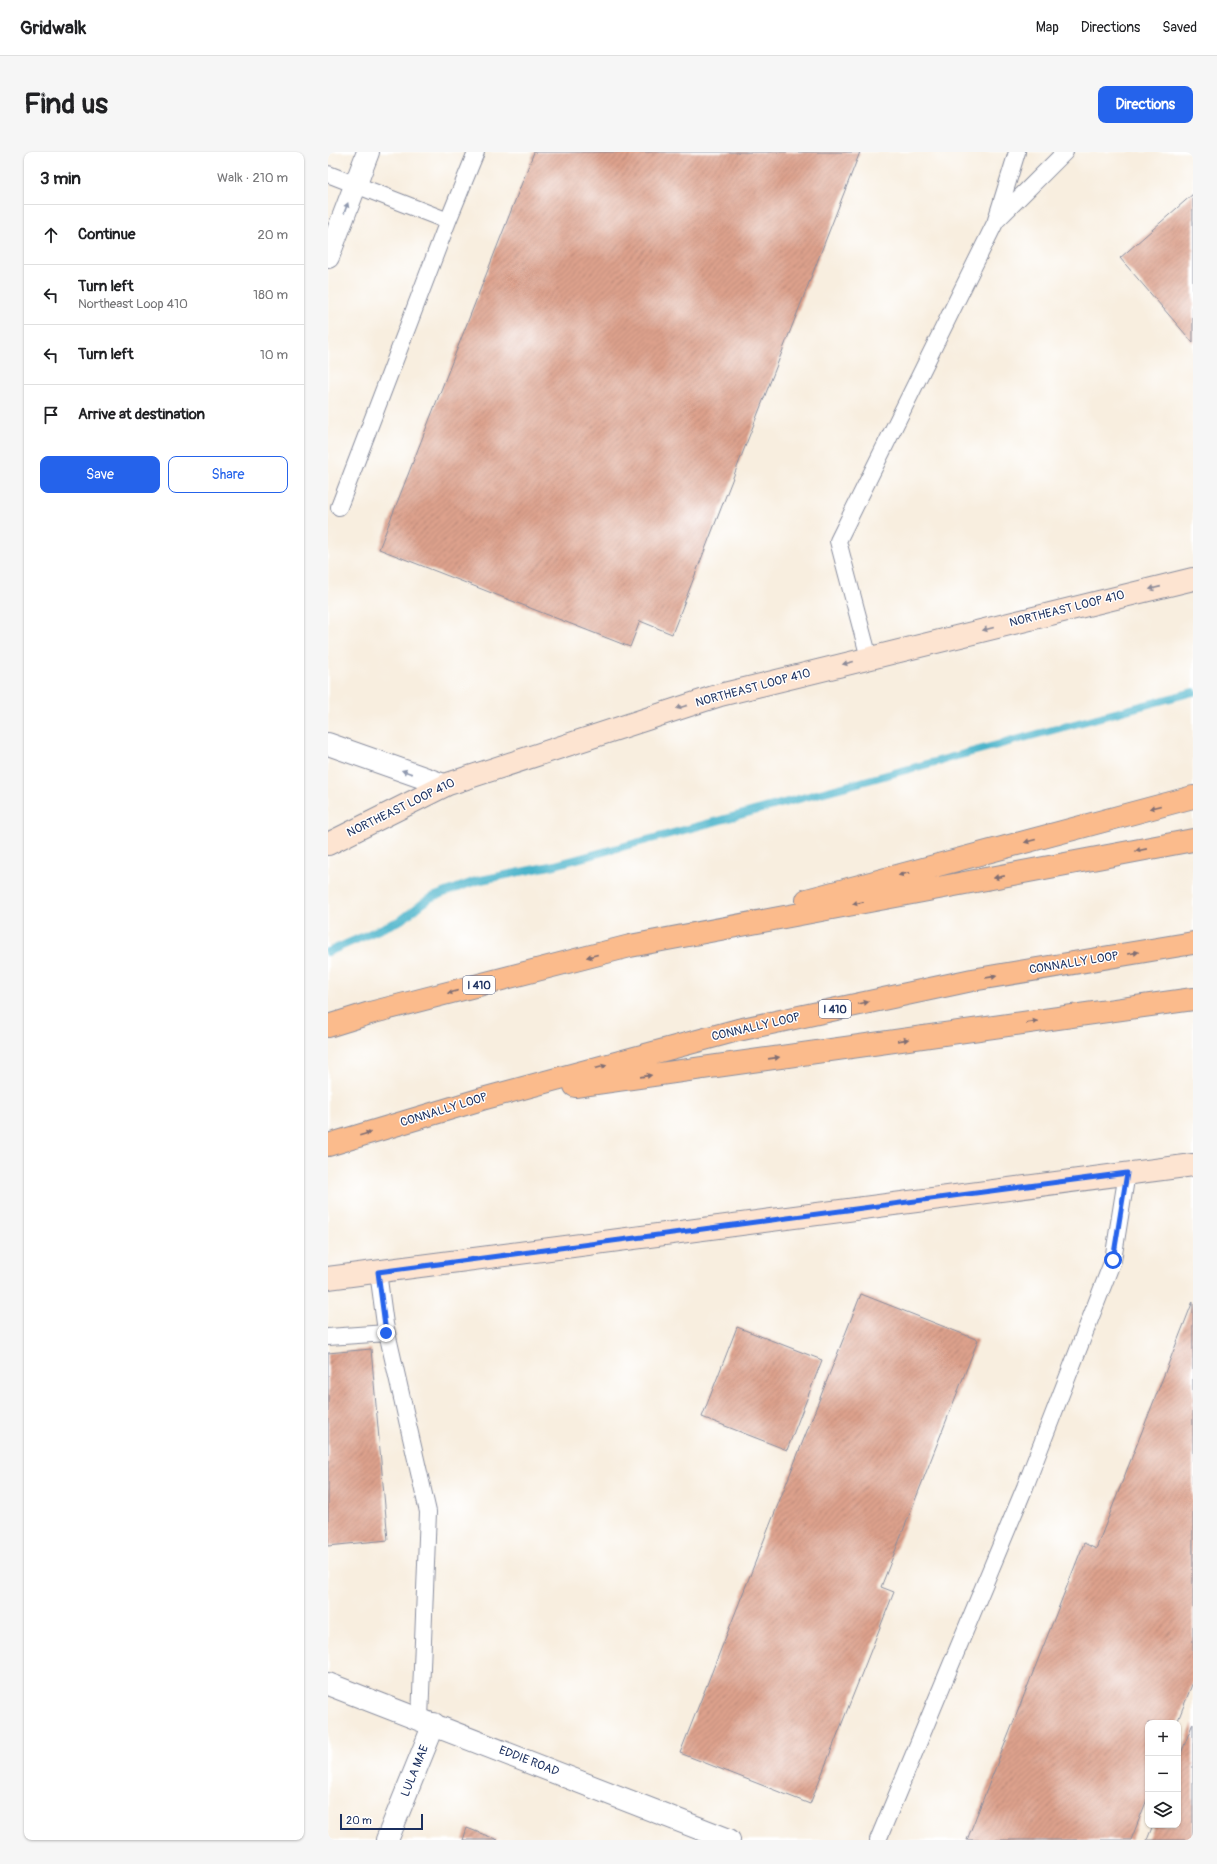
<!DOCTYPE html>
<meta charset="utf-8">
<style>
:root{--surface:#fff;--page:#f6f6f6;--text:#202124;--muted:#757577;--line:#e0e0e0;--accent:#2563eb}
body{margin:0;font-family:Pangolin,sans-serif;background:var(--page);color:var(--text)}
.controls{position:absolute;right:12px;bottom:12px;display:grid;overflow:hidden;border-radius:8px;box-shadow:0 1px 3px #0004}
.controls button{width:36px;height:36px;display:grid;place-items:center;padding:0;border:0;border-bottom:1px solid var(--line);background:var(--surface);color:var(--text);font:20px sans-serif}
.scale{position:absolute;left:12px;bottom:10px;width:83px;box-sizing:border-box;padding-left:4px;border:2px solid #1b2f5e;border-top:0;font-size:11px;line-height:14px;white-space:nowrap;color:#1b2f5e;-webkit-text-stroke:3px #fff;paint-order:stroke}
.stop{position:absolute;width:12px;height:12px;margin:-9px;border:3px solid #2563eb;border-radius:50%;background:#fff}
.stop.end{background:#2563eb;border-color:#fff;box-shadow:0 1px 4px #0008}
.list{margin:0;padding:0;list-style:none}
h2{display:flex;justify-content:space-between;align-items:center;height:52px;margin:0;padding:0 16px;font-size:17px}
h2 small{font-size:13px;font-weight:400;color:var(--muted)}
.list li{display:grid;grid-template-columns:26px 1fr auto;gap:12px;align-items:center;box-sizing:border-box;height:60px;padding:0 16px;border-top:1px solid var(--line)}
.list b{display:block;font-size:15px;white-space:nowrap}
.list p{margin:0;font-size:13px;white-space:nowrap;color:var(--muted)}
.list em{font-size:13px;font-style:normal;color:var(--muted)}
.actions{display:flex;gap:8px;padding:12px 16px}
.actions a{flex:1;padding:9px 0;border:1px solid var(--accent);border-radius:8px;text-align:center;font-size:14px;color:var(--accent)}
.actions .main{background:var(--accent);color:#fff}
.icon{flex:none;width:22px;height:22px;fill:none;stroke:currentColor;stroke-width:2;stroke-linecap:round;stroke-linejoin:round}
.map{position:relative;flex:none;width:865px;height:1688px;overflow:hidden;border-radius:8px}
header{display:flex;align-items:center;gap:24px;box-sizing:border-box;height:56px;padding:0 20px;background:var(--surface);border-bottom:1px solid var(--line)}
header strong{font-size:19px}
nav{display:flex;gap:22px;margin-inline-start:auto;font-size:14px}
.intro{display:flex;align-items:center;justify-content:space-between;box-sizing:border-box;height:96px;padding:0 24px}
h1{margin:0;font-size:28px}
.button{padding:10px 18px;border-radius:8px;background:var(--accent);color:#fff;font-size:14px;font-weight:700}
main{display:flex;gap:24px;padding:0 24px}
aside{flex:1;background:var(--surface);border-radius:8px;box-shadow:0 1px 3px #0004}
.map>svg:first-child{display:block}
.lines{fill:none;stroke-linecap:round;stroke-linejoin:round}
.stream{stroke:#4cb4ca;stroke-width:8}
.building{fill:url(#building-hatch)}
.service-casing{stroke:#8a8e9e;stroke-width:18}
.minor-casing{stroke:#8a8e9e;stroke-width:24}
.secondary-casing{stroke:#8a8e9e;stroke-width:24}
.motorway-casing{stroke:#8a8e9e;stroke-width:24}
.service{stroke:#fff;stroke-width:16}
.minor{stroke:#fff;stroke-width:22}
.secondary{stroke:#fde4d1;stroke-width:22}
.motorway{stroke:#fbbb8c;stroke-width:22}
.oneway{fill:#8d97ae}
.oneway2{fill:#8c8a98}
.oneway3{fill:#806e73}
.route{stroke:#2563eb;stroke-width:5}
.labels{text-anchor:middle;dominant-baseline:central;stroke-width:3;stroke-linejoin:round;paint-order:stroke}
.shield{fill:#fff;stroke:#5f6d8e;stroke-width:1}
.shield-label{font-size:11px;font-weight:bold;fill:#1b2f5e}
.street-label{font-size:12px;fill:#1b2f5e;stroke:#fff}
</style>
<header>
<strong>Gridwalk</strong>
<nav><a>Map</a><a>Directions</a><a>Saved</a></nav>
</header>
<div class="intro"><h1>Find us</h1><a class="button">Directions</a></div>
<main>
<aside>
<h2>3 min<small>Walk · 210 m</small></h2>
<ul class="list">
<li><svg class="icon" aria-label="ahead" viewBox="0 0 24 24"><path d="M12 20V5M6 11l6-6 6 6"/></svg><div><b>Continue</b></div><em>20 m</em></li>
<li><svg class="icon" aria-label="left" viewBox="0 0 24 24"><path d="M17 20v-9H6M10 6l-5 5 5 5"/></svg><div><b>Turn left</b><p>Northeast Loop 410</p></div><em>180 m</em></li>
<li><svg class="icon" aria-label="left" viewBox="0 0 24 24"><path d="M17 20v-9H6M10 6l-5 5 5 5"/></svg><div><b>Turn left</b></div><em>10 m</em></li>
<li><svg class="icon" aria-label="arrive" viewBox="0 0 24 24"><path d="M6 21V4h12l-3 4 3 4H6"/></svg><div><b>Arrive at destination</b></div></li>
</ul>
<div class="actions"><a class="main">Save</a><a>Share</a></div>
</aside>
<div class="map">
<svg width="865" height="1688" viewBox="0 0 865 1688">
<defs>
<pattern id="building-hatch" width="6" height="6" patternUnits="userSpaceOnUse"><rect width="6" height="6" fill="#dda18c"/><path d="M-1 1l2-2M0 6l6-6M5 7l2-2" fill="none" stroke="#b28476"/></pattern>
</defs>
<rect width="100%" height="100%" fill="#fff"/>
<filter id="ink" filterUnits="userSpaceOnUse"><feTurbulence type="fractalNoise" baseFrequency=".025" numOctaves="2"/><feDisplacementMap in="SourceGraphic" scale="8" xChannelSelector="R" yChannelSelector="G"/><feConvolveMatrix kernelMatrix="1 2 1 2 8 2 1 2 1" color-interpolation-filters="sRGB"/></filter>
<filter id="wash" filterUnits="userSpaceOnUse"><feTurbulence type="fractalNoise" baseFrequency=".012" numOctaves="4" result="noise"/><feDisplacementMap in="SourceGraphic" scale="16" xChannelSelector="R" yChannelSelector="G"/><feGaussianBlur stdDeviation="0.9" result="paint"/><feColorMatrix in="noise" values="0 0 0 0 0 0 0 0 0 0 0 0 0 0 0 0 0 1.4 0 .05"/><feComposite in="paint" operator="in"/></filter>
<g filter="url(#wash)">
<rect width="100%" height="100%" fill="#f8eedf"/>
<g class="lines">
<path class="stream" d="M0 800 73 768 102 746 148 729 227 713 865 540"/>
</g>
<g id="blocks">
<path class="building" d="M206 0H532L344 482 312 469 302 495 51 397Z
M865 42V191L792 106Z
M533 1142 650 1188 553 1435 566 1440 482 1652 352 1601Z
M865 1149V1530L849 1571H820V1645L803 1688H639L756 1391 768 1397Z
M409 1175 494 1208 459 1298 374 1265Z
M43 1197 60 1388 0 1394V1201Z
M865 1571V1688H819L825 1673H850V1609Z
M139 1676 170 1688H135Z"/>
</g>
</g>
<g filter="url(#ink)">
<use href="#blocks" fill-opacity="0" stroke="#8a8e9e" stroke-width="1"/>
<g class="lines">
<g class="service-casing">
<path id="service" d="M0 22 120 69
M668 68 689 0
M11 355 120 69 148 0
M541 506 510 389 668 69 737 0
M50 1120 57 1172 100 1360 92 1567
M0 1185 59 1181
M550 1688 697 1335 785 1108 799 1021"/>
</g>
<g class="minor-casing">
<path id="minor" d="M0 105 40 0
M0 592 116 633
M0 1532 401 1688
M59 1688 106 1572"/>
</g>
<g class="secondary-casing">
<path id="secondary" d="M0 692 120 632 392 543 865 427
M0 1126 865 1013"/>
</g>
<g class="motorway-casing">
<path id="motorway" d="M479 748 865 645
M0 874 42 861 302 794 865 688
M247 934 865 847
M0 993 154 947 410 878 644 828 865 791"/>
</g>
<use href="#service" class="service"/>
<use href="#minor" class="minor"/>
<use href="#secondary" class="secondary"/>
<use href="#motorway" class="motorway"/>
</g>
<defs><path id="oneway-solid" d="M-6-.8H1V-3.2L6.5 0L1 3.2V.8H-6Z"/></defs>
<g class="oneway">
<use href="#oneway-solid" transform="translate(18 56) rotate(-70)"/>
<use href="#oneway-solid" transform="translate(79 620) rotate(-161)"/>
</g>
<g class="oneway2">
<use href="#oneway-solid" transform="translate(827 436) rotate(167)"/>
<use href="#oneway-solid" transform="translate(660 477) rotate(166)"/>
<use href="#oneway-solid" transform="translate(520 511) rotate(166)"/>
<use href="#oneway-solid" transform="translate(354 555) rotate(162)"/>
</g>
<g class="oneway3">
<use href="#oneway-solid" transform="translate(827 655) rotate(165)"/>
<use href="#oneway-solid" transform="translate(702 689) rotate(165)"/>
<use href="#oneway-solid" transform="translate(813 698) rotate(169)"/>
<use href="#oneway-solid" transform="translate(576 722) rotate(165)"/>
<use href="#oneway-solid" transform="translate(671 725) rotate(169)"/>
<use href="#oneway-solid" transform="translate(530 751) rotate(169)"/>
<use href="#oneway-solid" transform="translate(805 801) rotate(-9)"/>
<use href="#oneway-solid" transform="translate(264 804) rotate(166)"/>
<use href="#oneway-solid" transform="translate(663 825) rotate(-9)"/>
<use href="#oneway-solid" transform="translate(125 840) rotate(166)"/>
<use href="#oneway-solid" transform="translate(535 851) rotate(-12)"/>
<use href="#oneway-solid" transform="translate(704 870) rotate(-8)"/>
<use href="#oneway-solid" transform="translate(575 888) rotate(-8)"/>
<use href="#oneway-solid" transform="translate(446 906) rotate(-8)"/>
<use href="#oneway-solid" transform="translate(273 915) rotate(-15)"/>
<use href="#oneway-solid" transform="translate(318 924) rotate(-8)"/>
<use href="#oneway-solid" transform="translate(37 982) rotate(-17)"/>
</g>
</g>
<g class="lines" filter="url(#ink)">
<path class="route" d="M58 1181 50 1120 799 1021 785 1108"/>
</g>
<g class="labels">
<g class="shield">
<rect x="135" y="824" width="32" height="18" rx="3"/>
<rect x="491" y="848" width="32" height="18" rx="3"/>
</g>
<g class="shield-label">
<text x="151" y="833">I 410</text>
<text x="507" y="857">I 410</text>
</g>
<g class="street-label">
<text transform="translate(739 457) rotate(-14)">NORTHEAST LOOP 410</text>
<text transform="translate(425 536) rotate(-15)">NORTHEAST LOOP 410</text>
<text transform="translate(73 656) rotate(-26)">NORTHEAST LOOP 410</text>
<text transform="translate(746 811) rotate(-9)">CONNALLY LOOP</text>
<text transform="translate(428 875) rotate(-13)">CONNALLY LOOP</text>
<text transform="translate(116 958) rotate(-17)">CONNALLY LOOP</text>
<text transform="translate(201 1609) rotate(21)">EDDIE ROAD</text>
<text transform="translate(87 1619) rotate(-68)">LULA MAE</text>
</g>
</g>
</svg>
<div class="controls">
<button>+</button>
<button>−</button>
<button><svg class="icon" aria-label="layers" viewBox="0 0 24 24"><path d="M12 4l9 5-9 5-9-5zM3 14l9 5 9-5"/></svg></button>
</div>
<div class="scale">20 m</div>
<div class="stop" style="left:785px;top:1108px"></div>
<div class="stop end" style="left:58px;top:1181px"></div>
</div>
</main>
